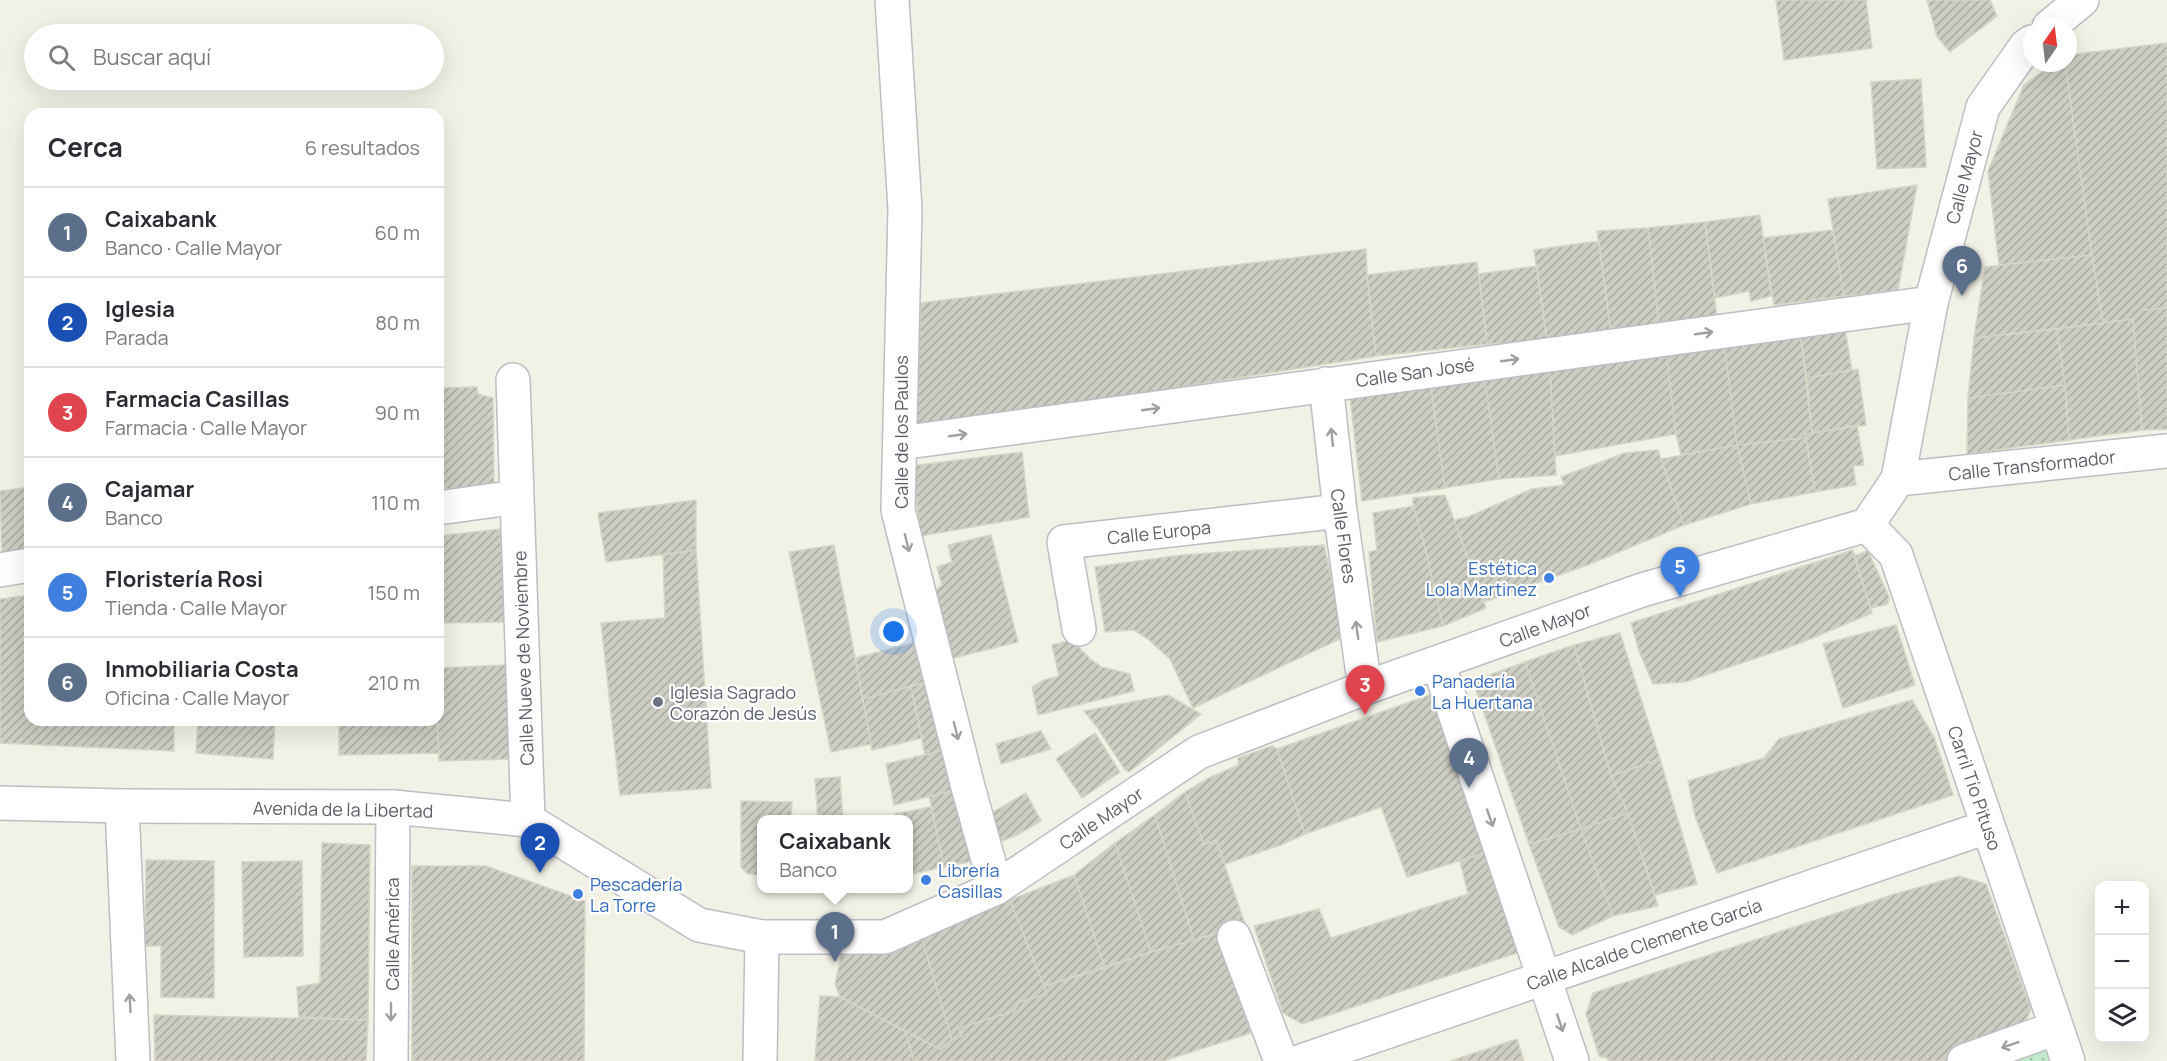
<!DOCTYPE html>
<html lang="es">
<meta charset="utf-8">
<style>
:root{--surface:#fff;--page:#f2f2f3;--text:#2b2b33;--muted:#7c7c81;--line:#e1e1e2;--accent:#f95f24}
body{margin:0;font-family:Manrope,sans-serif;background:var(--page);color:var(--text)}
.controls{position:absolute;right:18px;bottom:18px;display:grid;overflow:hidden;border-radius:12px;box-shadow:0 6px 24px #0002}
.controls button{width:54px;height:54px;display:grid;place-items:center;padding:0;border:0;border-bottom:2px solid var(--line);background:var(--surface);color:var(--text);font:30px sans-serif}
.compass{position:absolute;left:2023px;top:18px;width:54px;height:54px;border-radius:50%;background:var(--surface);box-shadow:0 6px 24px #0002;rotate:14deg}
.you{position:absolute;left:894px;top:632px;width:21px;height:21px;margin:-15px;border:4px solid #fff;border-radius:50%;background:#1a73e8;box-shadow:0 0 0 9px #1a73e833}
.badge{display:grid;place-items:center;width:39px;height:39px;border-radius:50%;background:var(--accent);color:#fff;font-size:20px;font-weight:700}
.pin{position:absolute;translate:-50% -50px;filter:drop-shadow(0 2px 3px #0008)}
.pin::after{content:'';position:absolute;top:32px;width:21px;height:18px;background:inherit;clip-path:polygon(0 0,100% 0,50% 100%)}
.popup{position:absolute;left:757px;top:815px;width:156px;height:78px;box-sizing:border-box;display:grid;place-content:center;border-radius:12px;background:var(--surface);filter:drop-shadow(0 2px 4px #0005);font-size:20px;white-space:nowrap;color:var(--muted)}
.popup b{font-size:22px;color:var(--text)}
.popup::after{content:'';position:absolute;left:50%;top:100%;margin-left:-12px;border:12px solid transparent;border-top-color:var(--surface)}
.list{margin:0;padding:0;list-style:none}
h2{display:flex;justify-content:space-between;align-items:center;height:78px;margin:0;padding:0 24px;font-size:26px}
h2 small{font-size:20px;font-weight:400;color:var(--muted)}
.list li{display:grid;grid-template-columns:39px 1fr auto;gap:18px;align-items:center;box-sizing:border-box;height:90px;padding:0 24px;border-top:2px solid var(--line)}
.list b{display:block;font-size:22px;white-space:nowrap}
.list p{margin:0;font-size:20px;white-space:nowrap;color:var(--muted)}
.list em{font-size:20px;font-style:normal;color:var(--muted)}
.icon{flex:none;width:33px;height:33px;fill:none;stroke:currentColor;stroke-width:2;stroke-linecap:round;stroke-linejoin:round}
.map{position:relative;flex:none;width:2167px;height:1061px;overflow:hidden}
.search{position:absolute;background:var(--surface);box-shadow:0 6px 24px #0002;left:24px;top:24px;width:420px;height:66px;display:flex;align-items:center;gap:15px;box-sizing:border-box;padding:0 21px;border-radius:33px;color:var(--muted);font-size:22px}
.panel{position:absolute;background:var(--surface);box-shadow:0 6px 24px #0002;left:24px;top:108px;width:420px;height:618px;border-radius:18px}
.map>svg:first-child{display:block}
.park{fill:url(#park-dots)}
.building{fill:url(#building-hatch);stroke:#d6d4c3;stroke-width:1.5}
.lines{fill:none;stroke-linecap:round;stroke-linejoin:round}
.minor-casing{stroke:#bdbec5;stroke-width:36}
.tertiary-casing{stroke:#bdbec5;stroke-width:36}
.minor{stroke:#fff;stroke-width:33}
.tertiary{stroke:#fff;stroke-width:33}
.oneway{stroke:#9ea0a4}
.shop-dot{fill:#3f7fe0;stroke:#fff;stroke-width:2}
.worship-dot{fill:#6b7280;stroke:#fff;stroke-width:2}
.labels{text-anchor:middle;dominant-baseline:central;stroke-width:4.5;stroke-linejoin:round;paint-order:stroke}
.street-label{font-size:18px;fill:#5d6067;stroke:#fff}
.shop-label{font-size:18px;fill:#366cbe;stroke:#fff;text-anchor:start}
.worship-label{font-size:18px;fill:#5b616d;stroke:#fff;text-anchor:start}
</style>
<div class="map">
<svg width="2167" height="1061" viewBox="0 0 2167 1061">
<defs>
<pattern id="park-dots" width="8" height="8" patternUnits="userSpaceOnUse" patternTransform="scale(1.5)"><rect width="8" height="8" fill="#c0eac9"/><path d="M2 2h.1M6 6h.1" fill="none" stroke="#9fc1a7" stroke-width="1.8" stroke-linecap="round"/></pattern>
<pattern id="building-hatch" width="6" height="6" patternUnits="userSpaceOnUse" patternTransform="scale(1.5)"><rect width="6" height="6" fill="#cecdc4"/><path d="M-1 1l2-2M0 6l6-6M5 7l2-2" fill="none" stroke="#aaaaa3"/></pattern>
</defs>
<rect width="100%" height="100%" fill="#f1f1e6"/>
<path class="park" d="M2056 1031 2066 1061H1969Z"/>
<path class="building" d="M1776 0H1866L1872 48 1784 60Z
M1927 0H1990L1997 16 1950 52 1937 37Z
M2167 43V308L2141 310 2133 319 2103 323 2092 255 2065 63H2068V55Z
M2054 63H2065L2092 255 1999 265 1988 171 2024 85Z
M1921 79 1926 167 1877 169 1871 82Z
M1917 185 1898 290 1844 296 1828 199Z
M1760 215 1771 296 1751 301 1749 291 1715 298 1705 222Z
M1705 222 1717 318 1659 325 1648 228Z
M1648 228 1659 325 1611 332 1597 231Z
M1833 230 1844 296 1774 305 1763 238Z
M1599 241 1611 332 1547 341 1534 250Z
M1366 249 1367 275 1376 356 915 429 921 303Z
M2092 255 2103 323 1974 338 1985 267Z
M1477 262 1487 344 1376 356 1367 275Z
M1537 266 1547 341 1487 344 1479 274Z
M2167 308V429L2142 430 2133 319 2141 310Z
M2133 319 2142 430 2069 440 2065 385 2057 329Z
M1844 324 1852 370 1807 378 1800 331Z
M2057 329 2065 385 1968 398 1974 338Z
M1800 331 1812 433 1805 434 1806 438 1737 445 1724 343Z
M1724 343 1737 445 1681 455 1676 434 1666 351Z
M1666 351 1676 434 1555 456 1550 369Z
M1550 369 1556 475 1499 479 1484 374Z
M1858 369 1866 425 1812 433 1807 378Z
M1484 374 1499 479 1445 488 1431 387Z
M2065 385 2069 440 1967 454 1968 398Z
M477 387 478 394 493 398 494 489H438V388Z
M1431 387 1445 488 1362 501 1350 398Z
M1857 425 1864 465 1853 466 1856 485 1815 492 1805 434Z
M1806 438 1815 492 1751 504 1737 445Z
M1737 445 1751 504 1684 525 1661 459Z
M1658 450 1684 525 1590 564 1484 602 1454 520 1468 517 1532 489 1565 485 1561 477 1625 453Z
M1022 452 1029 517 921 536 912 466Z
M30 487V558L2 563 0 491Z
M1445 495 1486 608 1443 626 1423 540 1413 506V498Z
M696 500V550L606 562 598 513Z
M1413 506 1423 540 1443 626 1377 642 1369 552 1377 550 1373 513Z
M500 529 505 622 438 623V536Z
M991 535 1018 642 953 658 936 590 942 585 937 567 952 562 948 545Z
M834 545 871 744 831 752 789 552Z
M1324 545 1344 637 1193 708 1170 659 1148 639 1134 630 1105 632 1095 567 1182 555Z
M696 550 711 788 620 795 601 623 665 618 663 555Z
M1853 550 1872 613 1798 644 1685 682 1653 684 1639 651 1631 623Z
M1868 551 1889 597 1888 604 1871 608 1854 556Z
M30 595V720H174V751L0 743V599Z
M1896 625 1915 685 1843 708 1823 644Z
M1620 633 1660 759 1611 776 1574 645Z
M1072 640 1090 659 1102 667 1130 674 1134 691 1038 715 1032 687 1044 680 1059 676 1052 645Z
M922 641 931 681 863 699 855 658Z
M1574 645 1611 776 1628 813 1581 829 1525 662Z
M1525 662 1581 829 1529 844 1473 681Z
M506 665 513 759 439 761 437 720 438 668Z
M939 679 957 747 925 755 911 686Z
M911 686 922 738 872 750 863 699Z
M1438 692 1501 848 1407 877 1381 807 1305 834 1277 749Z
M1168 695 1201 714 1129 772 1125 770 1097 727 1084 711Z
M1912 700 1934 737 1953 795 1717 873 1695 816 1688 781 1764 758 1779 739Z
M198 720H275L273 759 196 753Z
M339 720H437L439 753 339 755Z
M1041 731 1051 749 1001 764 996 744Z
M1095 733 1120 772 1082 798 1056 759Z
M1272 746 1277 749 1305 834 1281 845 1225 864 1216 840 1204 845 1185 792 1207 779 1238 765V758Z
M957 747 968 787 894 805 886 764Z
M1660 759 1697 884 1655 895 1628 813 1611 776Z
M840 777 843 820H818L815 779Z
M968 787 983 859 944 867 929 796Z
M1185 792 1204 845 1216 840 1245 924 1194 940 1155 815Z
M1026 793 1041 821 1017 835 997 843 993 812Z
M741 801 792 802 791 820H762V875L748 874 741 867Z
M931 807 944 867 908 875V820H896L895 814Z
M1628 813 1658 906 1613 916 1581 829Z
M1155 815 1194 940 1151 952 1115 843Z
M1581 829 1613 916 1572 935 1559 927 1529 844Z
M322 843 370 845 368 1020 299 1017 297 987 320 983Z
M1115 843 1151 952 1105 968 1074 875Z
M1501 848 1525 934 1517 953 1302 1024 1283 1013 1254 926 1319 909 1331 938 1468 894 1460 861Z
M146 860 214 861V998L161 997V946H145Z
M302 861 303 956 244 957 242 862Z
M412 866H486L585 901 584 1061H412Z
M1074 875 1105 968 1044 986 1010 900Z
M1959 876 1986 884 2031 1010 2017 1036 1948 1061H1609L1607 1058 1599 1056 1586 1014 1593 993 1895 894Z
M1010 900 1047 994 1019 1002 1014 1011 959 1028 962 1036 952 1039 921 936Z
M1219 933 1251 1033 1163 1061H914L905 1031 940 1049 952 1039 962 1036 959 1028 1014 1011 1019 1002 1047 994 1044 986 1151 952Z
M921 936 952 1039 940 1049 840 997 835 984 841 956Z
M820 996 840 997 905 1031 914 1061H815Z
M154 1015 368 1020 366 1061H155Z
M1517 1039 1524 1061H1450L1490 1048Z"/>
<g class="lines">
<g class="minor-casing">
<path id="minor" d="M892 0 905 209 898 510 968 787 996 888
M513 380 528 820
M1326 384 1340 511 1365 688
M900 443 1931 303
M1898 479 2167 451
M438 508 517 497
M1867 525 1896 555 2068 1061
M0 570 30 565
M1079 629 1064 542 1340 511
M1438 663 1572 1061
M122 806 133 1061
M1234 937 1281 1061
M391 1061 393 807
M760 1061 762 937
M1301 1061 1987 827
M1964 1061 2056 1028"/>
</g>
<g class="tertiary-casing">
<path id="tertiary" d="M2049 27 2082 0
M0 803 122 806 393 807 528 820 699 925 762 937H885L996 888 1199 752 1365 688 1642 590 1867 525 1898 479 1931 303 1983 107 2026 46 2032 42"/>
</g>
<use href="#minor" class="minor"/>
<use href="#tertiary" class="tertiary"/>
</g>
<defs><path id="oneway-shaft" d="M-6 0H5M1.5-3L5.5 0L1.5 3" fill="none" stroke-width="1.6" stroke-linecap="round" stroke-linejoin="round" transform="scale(1.5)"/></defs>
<g class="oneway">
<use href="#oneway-shaft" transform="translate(1704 333) rotate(-8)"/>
<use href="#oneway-shaft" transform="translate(1510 360) rotate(-8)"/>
<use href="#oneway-shaft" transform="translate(1151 409) rotate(-8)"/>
<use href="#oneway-shaft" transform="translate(958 435) rotate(-8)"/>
<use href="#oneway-shaft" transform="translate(1332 437) rotate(-96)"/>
<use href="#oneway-shaft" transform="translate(907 543) rotate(76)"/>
<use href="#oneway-shaft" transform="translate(1357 630) rotate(-98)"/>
<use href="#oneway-shaft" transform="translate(956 731) rotate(76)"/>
<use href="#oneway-shaft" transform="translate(1490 818) rotate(71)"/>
<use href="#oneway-shaft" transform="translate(130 1003) rotate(-93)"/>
<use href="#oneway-shaft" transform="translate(391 1012) rotate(90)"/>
<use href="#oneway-shaft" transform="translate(1560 1023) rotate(72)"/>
<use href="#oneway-shaft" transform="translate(2010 1045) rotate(161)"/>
</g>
<g class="shop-dot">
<circle cx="1549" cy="578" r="6"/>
<circle cx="1420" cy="691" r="6"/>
<circle cx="926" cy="880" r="6"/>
<circle cx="578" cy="894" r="6"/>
</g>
<circle class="worship-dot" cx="658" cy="702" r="6"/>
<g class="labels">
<g class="street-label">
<text transform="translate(1964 177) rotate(-75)">Calle Mayor</text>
<text transform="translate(1415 372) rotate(-8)">Calle San José</text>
<text transform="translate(901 432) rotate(-90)">Calle de los Paulos</text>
<text transform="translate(2032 465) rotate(-6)">Calle Transformador</text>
<text transform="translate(1159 532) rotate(-6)">Calle Europa</text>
<text transform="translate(1344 536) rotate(82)">Calle Flores</text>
<text transform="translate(1545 625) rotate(-20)">Calle Mayor</text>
<text transform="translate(523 658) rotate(-92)">Calle Nueve de Noviembre</text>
<text transform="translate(1975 788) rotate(71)">Carril Tío Pituso</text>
<text transform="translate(343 809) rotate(1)">Avenida de la Libertad</text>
<text transform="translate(1101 818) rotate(-34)">Calle Mayor</text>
<text transform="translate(392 934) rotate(-90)">Calle América</text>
<text transform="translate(1644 944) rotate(-19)">Calle Alcalde Clemente García</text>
</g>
<g class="shop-label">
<text x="1537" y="568" text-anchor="end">Estética<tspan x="1537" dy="21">Lola Martinez</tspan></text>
<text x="1432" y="681">Panadería<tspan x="1432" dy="21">La Huertana</tspan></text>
<text x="938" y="870">Librería<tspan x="938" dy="21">Casillas</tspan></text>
<text x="590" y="884">Pescadería<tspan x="590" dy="21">La Torre</tspan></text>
</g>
<g class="worship-label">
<text x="670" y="692">Iglesia Sagrado<tspan x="670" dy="21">Corazón de Jesús</tspan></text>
</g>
</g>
</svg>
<div class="controls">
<button>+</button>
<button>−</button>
<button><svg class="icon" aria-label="layers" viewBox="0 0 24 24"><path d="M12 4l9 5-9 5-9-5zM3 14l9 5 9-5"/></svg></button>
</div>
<svg class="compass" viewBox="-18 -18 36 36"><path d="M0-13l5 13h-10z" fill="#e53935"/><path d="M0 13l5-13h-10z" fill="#7c7c81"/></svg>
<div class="you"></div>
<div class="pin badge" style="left:835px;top:962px;background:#5c6f8a">1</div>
<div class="popup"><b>Caixabank</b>Banco</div>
<div class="pin badge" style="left:540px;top:873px;background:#1a4fb4">2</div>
<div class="pin badge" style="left:1365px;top:715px;background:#e0444e">3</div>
<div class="pin badge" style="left:1469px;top:788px;background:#5c6f8a">4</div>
<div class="pin badge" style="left:1680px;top:597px;background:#3f7fe0">5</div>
<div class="pin badge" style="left:1962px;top:296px;background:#5c6f8a">6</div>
<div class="search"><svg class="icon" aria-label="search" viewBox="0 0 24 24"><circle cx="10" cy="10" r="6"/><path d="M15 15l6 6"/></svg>Buscar aquí</div>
<section class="panel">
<h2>Cerca<small>6 resultados</small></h2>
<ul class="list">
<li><span class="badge" style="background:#5c6f8a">1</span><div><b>Caixabank</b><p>Banco · Calle Mayor</p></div><em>60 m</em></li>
<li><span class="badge" style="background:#1a4fb4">2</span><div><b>Iglesia</b><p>Parada</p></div><em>80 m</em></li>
<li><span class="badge" style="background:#e0444e">3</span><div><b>Farmacia Casillas</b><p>Farmacia · Calle Mayor</p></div><em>90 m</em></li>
<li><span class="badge" style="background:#5c6f8a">4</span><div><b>Cajamar</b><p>Banco</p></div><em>110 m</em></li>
<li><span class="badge" style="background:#3f7fe0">5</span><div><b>Floristería Rosi</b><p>Tienda · Calle Mayor</p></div><em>150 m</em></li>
<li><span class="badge" style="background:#5c6f8a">6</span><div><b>Inmobiliaria Costa</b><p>Oficina · Calle Mayor</p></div><em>210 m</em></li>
</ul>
</section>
</div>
